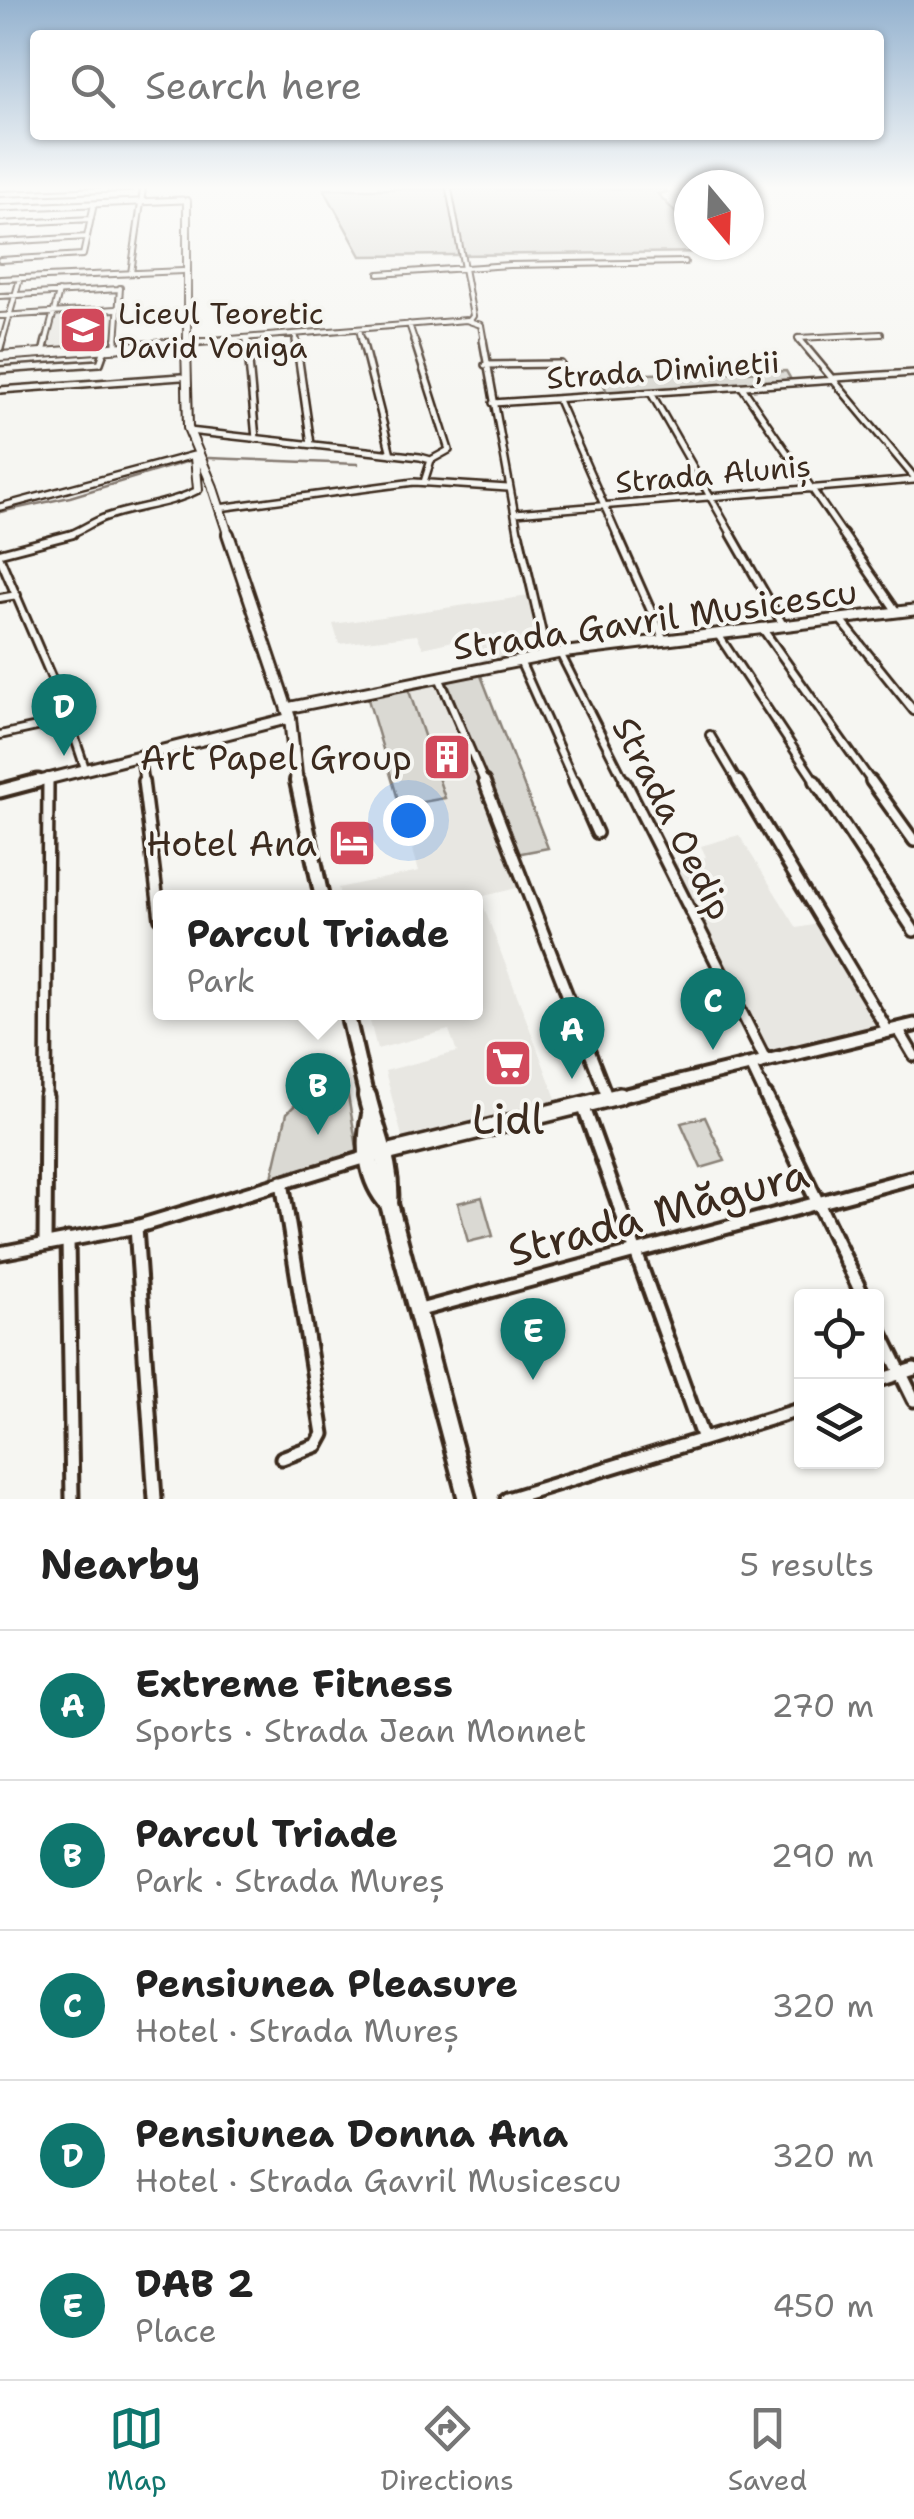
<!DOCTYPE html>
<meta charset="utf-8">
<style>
:root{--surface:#fff;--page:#f6f6f6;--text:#222;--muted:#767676;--line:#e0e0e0;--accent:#0f766e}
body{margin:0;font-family:"Shantell Sans",sans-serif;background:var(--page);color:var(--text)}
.controls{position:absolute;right:30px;bottom:30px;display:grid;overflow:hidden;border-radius:10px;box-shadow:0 2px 8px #0004}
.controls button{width:90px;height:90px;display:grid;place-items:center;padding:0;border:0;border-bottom:2px solid var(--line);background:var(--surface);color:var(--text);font:50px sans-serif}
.compass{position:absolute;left:674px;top:170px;width:90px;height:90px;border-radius:50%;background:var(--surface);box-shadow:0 2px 8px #0004;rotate:161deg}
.you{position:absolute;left:408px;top:820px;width:35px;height:35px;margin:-25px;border:8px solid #fff;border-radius:50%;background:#1a73e8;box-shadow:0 0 0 15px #1a73e833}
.badge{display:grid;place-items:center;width:65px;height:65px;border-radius:50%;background:var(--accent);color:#fff;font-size:32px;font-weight:700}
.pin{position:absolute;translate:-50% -82px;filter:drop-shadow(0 2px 5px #0008)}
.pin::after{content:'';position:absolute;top:52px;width:35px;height:30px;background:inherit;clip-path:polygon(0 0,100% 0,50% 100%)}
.popup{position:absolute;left:153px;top:890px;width:330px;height:130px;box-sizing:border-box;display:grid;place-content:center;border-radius:10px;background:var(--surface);filter:drop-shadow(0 2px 8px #0005);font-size:32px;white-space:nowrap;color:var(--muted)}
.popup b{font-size:38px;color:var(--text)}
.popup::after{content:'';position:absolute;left:50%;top:100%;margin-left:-20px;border:20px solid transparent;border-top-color:var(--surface)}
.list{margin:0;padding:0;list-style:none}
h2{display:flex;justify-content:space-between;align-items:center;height:130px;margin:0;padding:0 40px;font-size:42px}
h2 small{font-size:32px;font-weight:400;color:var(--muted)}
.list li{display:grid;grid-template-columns:65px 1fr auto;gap:30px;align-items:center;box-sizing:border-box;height:150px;padding:0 40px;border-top:2px solid var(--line)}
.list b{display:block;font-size:38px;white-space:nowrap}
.list p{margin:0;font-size:32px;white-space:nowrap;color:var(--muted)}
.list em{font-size:32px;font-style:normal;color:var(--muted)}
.icon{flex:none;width:55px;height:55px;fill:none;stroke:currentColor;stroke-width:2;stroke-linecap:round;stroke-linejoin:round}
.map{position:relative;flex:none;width:914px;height:1499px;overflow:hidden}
.search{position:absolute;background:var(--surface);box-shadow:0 2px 8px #0004;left:30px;right:30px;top:30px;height:110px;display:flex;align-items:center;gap:25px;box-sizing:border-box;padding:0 35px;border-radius:10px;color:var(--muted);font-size:38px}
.sheet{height:880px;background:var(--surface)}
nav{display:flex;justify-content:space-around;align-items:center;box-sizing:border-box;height:140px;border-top:2px solid var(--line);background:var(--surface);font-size:28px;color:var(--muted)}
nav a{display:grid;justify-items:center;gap:5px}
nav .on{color:var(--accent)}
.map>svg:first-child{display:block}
.built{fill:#e8e7e2}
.green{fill:#dad9d3;stroke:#8a8278;stroke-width:2.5}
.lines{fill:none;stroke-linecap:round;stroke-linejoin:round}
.stream{stroke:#857a71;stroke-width:2.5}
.minor-far4-casing{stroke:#3b2a1e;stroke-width:8}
.minor-far3-casing{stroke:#3b2a1e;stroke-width:10}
.minor-far2-casing{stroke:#3b2a1e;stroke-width:12}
.minor-far1-casing{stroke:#3b2a1e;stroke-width:16}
.minor-casing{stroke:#3b2a1e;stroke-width:19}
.tertiary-far4-casing{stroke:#3b2a1e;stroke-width:9}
.tertiary-far3-casing{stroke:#3b2a1e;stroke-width:12}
.tertiary-far2-casing{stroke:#3b2a1e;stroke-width:15}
.tertiary-far1-casing{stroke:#3b2a1e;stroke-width:19}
.tertiary-casing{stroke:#3b2a1e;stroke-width:22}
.secondary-far4-casing{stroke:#3b2a1e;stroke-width:10}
.secondary-far3-casing{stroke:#3b2a1e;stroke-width:12}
.secondary-far2-casing{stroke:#3b2a1e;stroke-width:16}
.secondary-far1-casing{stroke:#3b2a1e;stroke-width:20}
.secondary-casing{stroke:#3b2a1e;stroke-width:24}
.minor-far4{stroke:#f6f6f2;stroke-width:4}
.minor-far3{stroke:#f6f6f2;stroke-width:5}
.minor-far2{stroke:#f6f6f2;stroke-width:6}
.minor-far1{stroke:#f6f6f2;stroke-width:9}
.minor{stroke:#f6f6f2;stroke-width:11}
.tertiary-far4{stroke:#f6f6f2;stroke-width:5}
.tertiary-far3{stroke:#f6f6f2;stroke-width:8}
.tertiary-far2{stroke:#f6f6f2;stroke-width:9}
.tertiary-far1{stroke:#f6f6f2;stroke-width:11}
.tertiary{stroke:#f6f6f2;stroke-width:15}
.secondary-far4{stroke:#f6f6f2;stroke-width:6}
.secondary-far3{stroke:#f6f6f2;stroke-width:8}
.secondary-far2{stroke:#f6f6f2;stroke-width:10}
.secondary-far1{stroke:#f6f6f2;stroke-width:12}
.secondary{stroke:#f6f6f2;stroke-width:16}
.labels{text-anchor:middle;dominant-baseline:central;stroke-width:8;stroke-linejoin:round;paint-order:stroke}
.far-poi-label{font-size:30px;fill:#3b2a1e;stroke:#f6f6f2;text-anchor:start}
.far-street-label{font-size:30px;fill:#3b2a1e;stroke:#f6f6f2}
.street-label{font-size:35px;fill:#3b2a1e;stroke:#f6f6f2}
.poi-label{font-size:35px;fill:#3b2a1e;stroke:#f6f6f2;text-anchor:end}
.near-poi-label{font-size:42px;fill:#3b2a1e;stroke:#f6f6f2}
.near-street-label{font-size:42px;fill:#3b2a1e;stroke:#f6f6f2}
</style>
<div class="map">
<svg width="914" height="1499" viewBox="0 0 914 1499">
<rect width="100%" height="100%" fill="#f6f6f2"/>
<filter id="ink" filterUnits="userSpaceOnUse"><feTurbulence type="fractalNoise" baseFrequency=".01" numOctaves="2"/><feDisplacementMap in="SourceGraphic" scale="20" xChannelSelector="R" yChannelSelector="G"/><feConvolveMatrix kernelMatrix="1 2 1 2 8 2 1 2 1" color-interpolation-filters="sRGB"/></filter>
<g filter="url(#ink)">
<path class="built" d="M113 310V347L48 352 57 313Z
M529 596 538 650 483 663 470 637 423 648 417 635 339 644 333 624Z
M433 683 449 699 517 888 480 897 560 1109 405 1148 385 1071 457 1052 449 1030 377 1049 368 1013 476 1012V898L341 897 338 888 419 871 400 806 444 797 408 688Z
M739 835 797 928 818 924 882 1031 770 1058 670 865 706 857 701 846Z"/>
<path class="green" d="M324 189H664L667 192 658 194 689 227V245H705L712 252 361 256Z
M786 371 793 383 608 394 599 375Z
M480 673 548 848 516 854 447 682Z
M408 688 445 798 400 806 367 696Z
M345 1079 358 1153 349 1162 271 1182 287 1113 312 1088Z
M705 1117 725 1161 701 1168 681 1123Z
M482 1197 493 1236 468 1242 458 1203Z"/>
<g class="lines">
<path class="stream" d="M0 277 53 275
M208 458 358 464
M0 512 70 497 189 461"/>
<g class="minor-far4-casing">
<path id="minor-far4" d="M449 189 473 316 470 320
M0 194 129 189
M0 224 91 219
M0 242 87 237
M0 260 83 255 94 204
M131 273 143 189
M379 274 509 265 685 262
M0 279 183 271
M0 296 120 289
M0 316 116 309
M409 324 415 342
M481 325 484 342
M359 329 362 342
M295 334 297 342
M798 338 802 342
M798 338 881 334
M2 342 20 278
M46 342 59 292
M116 342 120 288
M194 342 466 320 481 325"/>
</g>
<g class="minor-far3-casing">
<path id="minor-far3" d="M116 340V348
M247 340 256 439
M296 340 311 444
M362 340 391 454
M414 340 449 450 431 460
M483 340 519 537
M800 340 914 477
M188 343 224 340
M0 348 2 340
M43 353 46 340
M485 365 561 364
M0 370 100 363 105 349
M835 378 914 373
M742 387 845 537
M0 390 181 377
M651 393 733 537
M558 400 618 537
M493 403 836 380
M189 431 420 457 431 460 424 482
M0 507 194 455
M219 508 414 482 508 488
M515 513 914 480
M63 537C80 532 91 522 106 517 137 506 169 505 198 490"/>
</g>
<g class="minor-far2-casing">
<path id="minor-far2" d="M519 534 547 655
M617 534 664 640
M731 534 783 625
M843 534 897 612
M0 553 73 534
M0 558 65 709 85 768
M0 598 17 595
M840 619 914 711
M762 628 873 784
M717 633 817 784
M560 653 626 784
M520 661 575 784
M439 677 485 784
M0 735 69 720
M710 735 739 784
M140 755 144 784
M48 784V777"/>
</g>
<g class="minor-far1-casing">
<path id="minor-far1" d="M143 781 160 918
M484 781 608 1099
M574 781 597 833
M625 781 766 1061
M738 781 888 1031
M815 781 914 931
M871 781 914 841
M898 1029 914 1056
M751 1065 767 1099
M46 1099 48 781"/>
</g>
<g class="minor-casing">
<path id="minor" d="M766 1096 863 1296
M583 1105 703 1439
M282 1182 323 1434 317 1445 282 1458
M136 1227 155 1499
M68 1239 72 1499
M45 1244 46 1096
M0 1253 136 1227 367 1157
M420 1310 914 1177
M876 1323 914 1400
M876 1381 914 1369
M507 1499 802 1409"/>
</g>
<g class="tertiary-far4-casing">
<path id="tertiary-far4" d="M0 208 182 200"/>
</g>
<g class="tertiary-far3-casing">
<path id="tertiary-far3" d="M0 356 180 343"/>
</g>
<g class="tertiary-far2-casing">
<path id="tertiary-far2" d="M287 708 560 653 914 610
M28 784 290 718"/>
</g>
<g class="tertiary-far1-casing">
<path id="tertiary-far1" d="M0 791 38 781
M609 1099 914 1025"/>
</g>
<g class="tertiary-casing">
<path id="tertiary" d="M386 1153 619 1096"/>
</g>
<g class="secondary-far4-casing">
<path id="secondary-far4" d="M187 201V341"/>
</g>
<g class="secondary-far3-casing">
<path id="secondary-far3" d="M186 344 188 428 213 487
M195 458 198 489
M213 488 229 537"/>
</g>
<g class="secondary-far2-casing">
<path id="secondary-far2" d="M228 534 290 718 297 784"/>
</g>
<g class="secondary-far1-casing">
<path id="secondary-far1" d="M297 781 322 898
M347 1012 367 1099"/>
</g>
<g class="secondary-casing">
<path id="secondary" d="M367 1096C376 1135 392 1164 389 1204L467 1499
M371 1115C364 1146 367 1180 389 1204"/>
</g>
<use href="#minor-far4" class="minor-far4"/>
<use href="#minor-far3" class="minor-far3"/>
<use href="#minor-far2" class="minor-far2"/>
<use href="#minor-far1" class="minor-far1"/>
<use href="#minor" class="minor"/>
<use href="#tertiary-far4" class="tertiary-far4"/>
<use href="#tertiary-far3" class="tertiary-far3"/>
<use href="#tertiary-far2" class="tertiary-far2"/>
<use href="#tertiary-far1" class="tertiary-far1"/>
<use href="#tertiary" class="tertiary"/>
<use href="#secondary-far4" class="secondary-far4"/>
<use href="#secondary-far3" class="secondary-far3"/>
<use href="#secondary-far2" class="secondary-far2"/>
<use href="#secondary-far1" class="secondary-far1"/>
<use href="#secondary" class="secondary"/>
</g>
</g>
<linearGradient id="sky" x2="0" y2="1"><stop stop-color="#94b2cf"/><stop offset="0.47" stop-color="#fbfbf9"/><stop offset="1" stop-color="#fbfbf9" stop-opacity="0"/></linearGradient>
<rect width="914" height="399" fill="url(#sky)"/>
<defs>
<g id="school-square" transform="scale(2.5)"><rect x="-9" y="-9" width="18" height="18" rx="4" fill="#d1495b" stroke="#f6f6f2"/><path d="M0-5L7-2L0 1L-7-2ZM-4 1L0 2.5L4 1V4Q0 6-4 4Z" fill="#fff"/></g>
<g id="building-square" transform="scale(2.5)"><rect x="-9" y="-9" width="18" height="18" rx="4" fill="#d1495b" stroke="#f6f6f2"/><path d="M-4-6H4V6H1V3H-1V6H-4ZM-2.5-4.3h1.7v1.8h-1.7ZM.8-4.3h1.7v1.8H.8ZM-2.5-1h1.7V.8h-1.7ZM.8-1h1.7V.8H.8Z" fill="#fff"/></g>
<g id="hotel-square" transform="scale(2.5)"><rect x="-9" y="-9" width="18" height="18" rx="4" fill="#d1495b" stroke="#f6f6f2"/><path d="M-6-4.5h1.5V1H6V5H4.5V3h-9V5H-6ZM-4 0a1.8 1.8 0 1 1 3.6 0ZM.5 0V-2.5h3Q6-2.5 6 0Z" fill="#fff"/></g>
<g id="supermarket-square" transform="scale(2.5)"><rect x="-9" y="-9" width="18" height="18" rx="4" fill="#d1495b" stroke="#f6f6f2"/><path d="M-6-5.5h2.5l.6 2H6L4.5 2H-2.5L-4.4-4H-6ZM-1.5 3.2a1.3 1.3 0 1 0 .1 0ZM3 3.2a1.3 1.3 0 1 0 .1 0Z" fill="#fff"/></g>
</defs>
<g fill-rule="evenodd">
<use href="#school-square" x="83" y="330"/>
<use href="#building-square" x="447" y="757"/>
<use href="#hotel-square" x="352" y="843"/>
<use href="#supermarket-square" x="508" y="1063"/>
</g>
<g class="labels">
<g class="far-poi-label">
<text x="118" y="313">Liceul Teoretic<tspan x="118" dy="34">David Voniga</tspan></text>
</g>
<g class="far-street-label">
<text transform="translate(663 370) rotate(-4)">Strada Dimineții</text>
<text transform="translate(713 474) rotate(-5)">Strada Aluniș</text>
</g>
<g class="street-label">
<text transform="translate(655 619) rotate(-8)">Strada Gavril Musicescu</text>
<text transform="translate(673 818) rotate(63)">Strada Oedip</text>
</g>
<g class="poi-label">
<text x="412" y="757">Art Papel Group</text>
<text x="317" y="843">Hotel Ana</text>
</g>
<g class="near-poi-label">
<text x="508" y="1119">Lidl</text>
</g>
<g class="near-street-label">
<text transform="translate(658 1212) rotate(-15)">Strada Măgura</text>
</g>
</g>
</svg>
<div class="controls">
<button><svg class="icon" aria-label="locate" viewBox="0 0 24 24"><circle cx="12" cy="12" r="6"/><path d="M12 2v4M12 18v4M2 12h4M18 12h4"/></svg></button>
<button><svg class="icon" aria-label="layers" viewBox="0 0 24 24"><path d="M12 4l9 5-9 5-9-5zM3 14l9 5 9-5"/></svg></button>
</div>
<svg class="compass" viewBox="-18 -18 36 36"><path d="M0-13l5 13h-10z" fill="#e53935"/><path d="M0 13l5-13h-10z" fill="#767676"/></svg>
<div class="you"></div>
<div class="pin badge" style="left:572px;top:1079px">A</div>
<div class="pin badge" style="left:318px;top:1135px">B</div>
<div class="popup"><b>Parcul Triade</b>Park</div>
<div class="pin badge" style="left:713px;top:1050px">C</div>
<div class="pin badge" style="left:64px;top:756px">D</div>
<div class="pin badge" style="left:533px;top:1380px">E</div>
<div class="search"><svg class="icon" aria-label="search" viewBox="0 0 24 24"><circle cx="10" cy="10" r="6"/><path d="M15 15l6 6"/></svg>Search here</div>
</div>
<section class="sheet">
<h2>Nearby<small>5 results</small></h2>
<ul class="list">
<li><span class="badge">A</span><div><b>Extreme Fitness</b><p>Sports · Strada Jean Monnet</p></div><em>270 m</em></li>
<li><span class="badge">B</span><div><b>Parcul Triade</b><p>Park · Strada Mureș</p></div><em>290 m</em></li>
<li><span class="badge">C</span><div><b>Pensiunea Pleasure</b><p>Hotel · Strada Mureș</p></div><em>320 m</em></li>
<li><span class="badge">D</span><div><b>Pensiunea Donna Ana</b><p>Hotel · Strada Gavril Musicescu</p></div><em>320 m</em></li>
<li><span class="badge">E</span><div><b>DAB 2</b><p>Place</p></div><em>450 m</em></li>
</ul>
</section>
<nav>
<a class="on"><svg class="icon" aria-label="map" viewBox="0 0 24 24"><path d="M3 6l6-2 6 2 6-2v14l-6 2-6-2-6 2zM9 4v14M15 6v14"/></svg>Map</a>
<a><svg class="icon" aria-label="directions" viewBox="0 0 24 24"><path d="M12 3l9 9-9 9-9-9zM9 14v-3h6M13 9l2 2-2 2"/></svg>Directions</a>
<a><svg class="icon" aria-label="saved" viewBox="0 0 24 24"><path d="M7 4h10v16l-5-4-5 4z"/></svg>Saved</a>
</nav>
